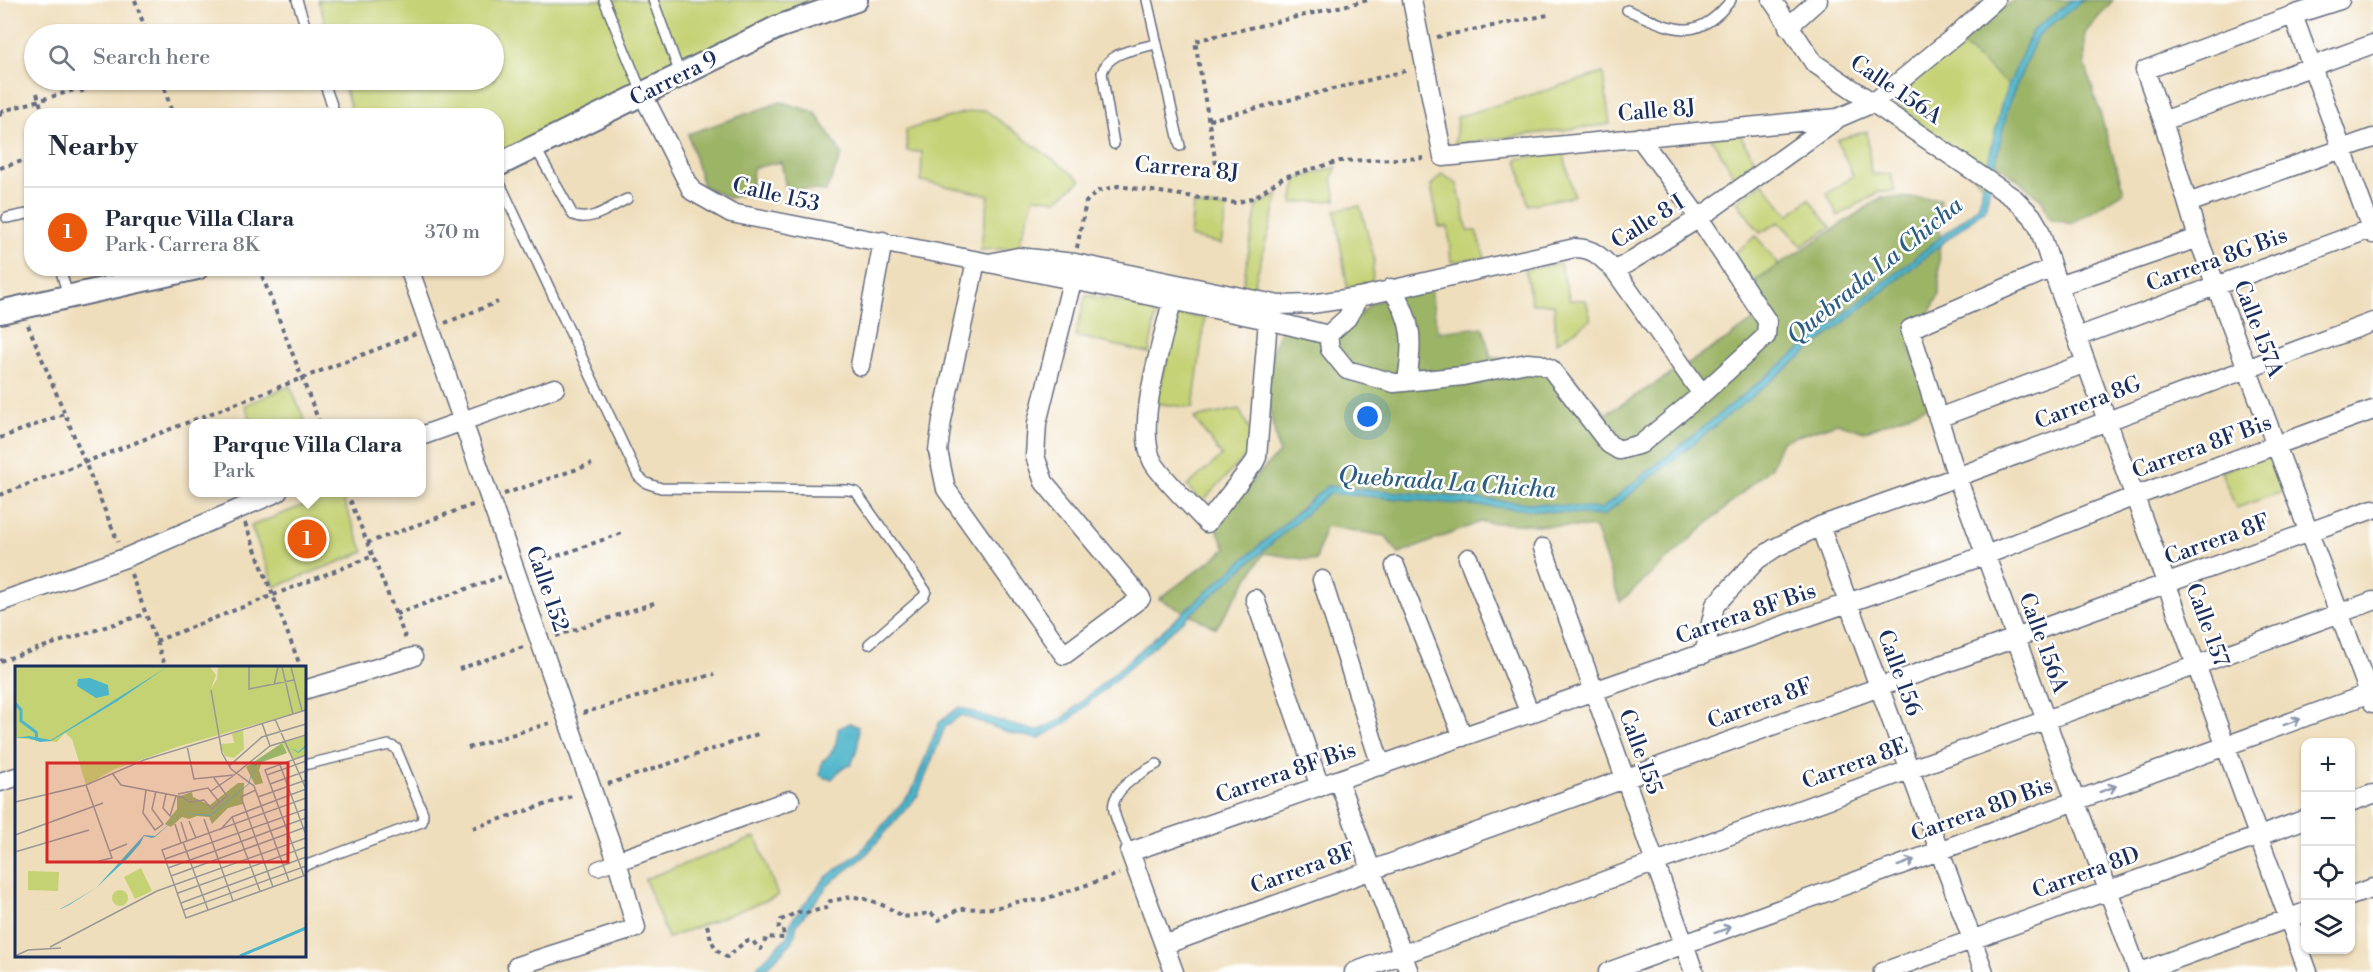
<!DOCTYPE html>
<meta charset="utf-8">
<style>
:root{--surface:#fff;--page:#f6f6f7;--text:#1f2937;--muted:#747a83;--line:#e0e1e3;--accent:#ea580c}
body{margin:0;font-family:"Libre Bodoni",serif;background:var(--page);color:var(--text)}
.controls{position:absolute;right:18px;bottom:18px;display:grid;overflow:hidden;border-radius:12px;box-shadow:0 2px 4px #0004}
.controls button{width:54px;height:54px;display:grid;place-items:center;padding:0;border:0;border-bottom:2px solid var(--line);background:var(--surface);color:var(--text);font:30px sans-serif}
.you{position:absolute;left:1368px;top:417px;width:21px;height:21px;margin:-15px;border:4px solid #fff;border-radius:50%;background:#1a73e8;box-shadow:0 0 0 9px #1a73e833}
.badge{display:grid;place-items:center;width:39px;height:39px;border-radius:50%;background:var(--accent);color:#fff;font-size:20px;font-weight:700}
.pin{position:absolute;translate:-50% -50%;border:3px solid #fff;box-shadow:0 2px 6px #0006}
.popup{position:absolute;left:189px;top:419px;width:237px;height:78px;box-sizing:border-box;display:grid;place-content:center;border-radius:12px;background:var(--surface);filter:drop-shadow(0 2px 4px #0005);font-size:20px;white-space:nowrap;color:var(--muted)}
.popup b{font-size:22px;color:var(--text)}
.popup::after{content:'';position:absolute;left:50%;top:100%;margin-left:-12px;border:12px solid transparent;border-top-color:var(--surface)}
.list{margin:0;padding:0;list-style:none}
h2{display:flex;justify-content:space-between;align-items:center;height:78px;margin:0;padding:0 24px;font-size:26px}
h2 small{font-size:20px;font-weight:400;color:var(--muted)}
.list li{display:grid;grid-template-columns:39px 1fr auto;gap:18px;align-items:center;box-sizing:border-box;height:90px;padding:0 24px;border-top:2px solid var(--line)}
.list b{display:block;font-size:22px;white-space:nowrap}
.list p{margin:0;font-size:20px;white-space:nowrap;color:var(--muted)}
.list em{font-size:20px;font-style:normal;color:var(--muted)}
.icon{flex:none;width:33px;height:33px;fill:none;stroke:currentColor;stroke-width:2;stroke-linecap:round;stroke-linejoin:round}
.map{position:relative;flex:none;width:2373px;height:972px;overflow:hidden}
.search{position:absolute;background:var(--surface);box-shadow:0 2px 4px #0004;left:24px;top:24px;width:480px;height:66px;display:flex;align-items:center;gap:15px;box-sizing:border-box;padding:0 21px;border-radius:33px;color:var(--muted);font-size:22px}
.panel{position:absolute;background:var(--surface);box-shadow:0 2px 4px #0004;left:24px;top:108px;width:480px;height:168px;border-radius:24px}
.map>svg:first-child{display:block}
.green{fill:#c5d274;stroke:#708069;stroke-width:1.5}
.forest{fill:#9cb466;stroke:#5c7262;stroke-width:1.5}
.water{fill:#4cb5c9;stroke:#347294;stroke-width:1.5}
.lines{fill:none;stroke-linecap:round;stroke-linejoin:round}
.service-casing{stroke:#656c7f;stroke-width:12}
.pedestrian-casing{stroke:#656c7f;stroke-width:16}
.minor-casing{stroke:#656c7f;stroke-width:21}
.tertiary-casing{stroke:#656c7f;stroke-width:26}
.path{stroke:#656c7f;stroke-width:4;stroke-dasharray:4.5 4.5;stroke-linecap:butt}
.service{stroke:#fff;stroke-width:9}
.pedestrian{stroke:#fff;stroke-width:14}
.minor{stroke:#fff;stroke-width:18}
.tertiary{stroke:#fff;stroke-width:22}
.oneway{stroke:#8d97ae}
.labels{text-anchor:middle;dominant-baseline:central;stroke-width:5;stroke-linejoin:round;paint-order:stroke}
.street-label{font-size:22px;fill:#1b2f5e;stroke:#fff}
.water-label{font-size:24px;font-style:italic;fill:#2c5e83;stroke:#fff}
.inset-river{fill:none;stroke:#4cb5c9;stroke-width:3}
.inset-road{fill:none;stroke:#9a9896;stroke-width:1.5}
.view{fill:#d62828;fill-opacity:0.15;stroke:#d62828;stroke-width:3}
.inset-edge{fill:none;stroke:#1b2f5e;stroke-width:3}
</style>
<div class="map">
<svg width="2373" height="972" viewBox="0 0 2373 972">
<rect width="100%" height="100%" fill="#fff"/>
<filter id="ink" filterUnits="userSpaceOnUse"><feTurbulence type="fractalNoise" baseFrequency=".0167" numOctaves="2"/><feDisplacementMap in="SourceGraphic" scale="12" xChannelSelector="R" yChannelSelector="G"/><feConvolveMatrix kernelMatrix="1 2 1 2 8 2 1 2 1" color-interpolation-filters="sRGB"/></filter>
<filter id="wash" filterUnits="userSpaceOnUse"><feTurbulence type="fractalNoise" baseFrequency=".008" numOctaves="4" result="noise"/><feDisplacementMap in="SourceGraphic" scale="24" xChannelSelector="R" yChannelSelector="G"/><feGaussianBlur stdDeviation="1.35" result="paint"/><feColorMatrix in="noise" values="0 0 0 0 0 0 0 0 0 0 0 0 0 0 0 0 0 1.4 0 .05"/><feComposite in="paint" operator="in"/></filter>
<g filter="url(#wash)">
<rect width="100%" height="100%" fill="#efdebc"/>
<path class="green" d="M318 0H848L669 64 675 73 497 164 496 116 353 115 342 80H494V34H329Z
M1959 43 2012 87 1986 188 1893 99Z
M1603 73 1610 124 1455 144 1457 117Z
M985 110 1081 180 1057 200 1034 197 1018 248 980 250 989 195 921 181 922 152 907 151 906 130 963 113Z
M1867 131 1871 174H1891L1895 191 1879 192 1838 216 1827 194 1853 176 1837 140Z
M1740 135 1755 160 1735 177 1710 136Z
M1563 151 1574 196 1528 205 1517 159Z
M1337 167 1332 178 1336 200 1292 203 1297 179Z
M1442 174 1457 184 1468 231H1476L1485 258 1451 262 1448 227H1439L1431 186Z
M1763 183 1789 215 1809 199 1831 227 1802 246 1779 222 1760 233 1736 201Z
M1279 194 1252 292 1242 290 1257 205Z
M1193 205 1227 208 1221 244 1190 237Z
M1360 206 1374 257 1372 284 1348 292 1335 210Z
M1756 236 1779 265 1751 283 1732 255Z
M1560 263 1570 300H1586L1591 320 1556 343 1554 304H1532L1525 270Z
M1086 295 1157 309 1149 353 1075 336Z
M1178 315 1205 318 1193 408 1155 403Z
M290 386 306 423H252L245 405Z
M1239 409 1257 444 1202 502 1187 486 1222 456 1194 418Z
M2273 451 2285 491 2236 508 2221 472Z
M338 492 340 493 364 552 275 587 251 526Z
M756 837 778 896 668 938 645 879Z"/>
<path class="forest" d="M2014 0H2113L2085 33V64L2124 192 2071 224 2049 218 2042 200 1993 160 2011 87 1959 43Z
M781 102 815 112 842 154 826 191 786 188 781 162 753 168 751 193 729 198 703 186 688 134Z
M1882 197 1940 199 1939 296 1909 345 1931 405 1864 432 1837 423 1782 441 1771 467 1620 602 1595 528 1480 522 1399 554 1385 536 1325 526 1316 561 1264 553 1216 628 1159 599 1226 549 1213 521 1279 453 1263 378 1280 329 1340 334 1372 303 1430 288 1438 332 1483 327 1491 358 1558 362 1606 414 1726 340 1767 311 1755 281Z"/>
<path class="water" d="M2072 0H2083L2037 36 2009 103 1985 209 1603 516 1329 493 1065 724 1038 739 1010 733 961 715 945 727 918 795 864 857 830 883 797 924 793 941 762 972H752L787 937 791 921 825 878 859 853 912 791 939 723 959 707 1012 725 1037 731 1062 719 1327 486 1601 509 1978 207 2002 101 2032 31Z
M850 723 858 727C861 738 856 755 851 765L842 768 832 779 825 778 820 775 822 761C834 754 837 743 838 729Z"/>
</g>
<g filter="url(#ink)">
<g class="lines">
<g class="service-casing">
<path id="service" d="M297 0 308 34
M604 0 643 95
M653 0 680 74
M1147 0 1180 146
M1627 10C1672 28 1695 46 1731 0
M323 80 336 116
M1114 144 1102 73C1108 51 1136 50 1155 44
M535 147 573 215C591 223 610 207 627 199
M496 175 638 476 646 483 661 488 848 490 856 492 926 591 924 596 869 644
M7 218 32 213
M60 268 68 296
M304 765 389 745 396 748 423 813 422 822 304 866
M1130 852C1125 839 1117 825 1114 811 1109 790 1142 772 1157 764"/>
</g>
<g class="pedestrian-casing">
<path id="pedestrian" d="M598 868 617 861"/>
</g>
<g class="minor-casing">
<path id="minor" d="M1412 0 1443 157 1838 118 1873 103 1956 35 1995 0
M1772 0 1814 63 2015 199 2032 216 2039 228 2058 286 2308 972
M2340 0 2293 15 2145 70 2163 121 2198 238 2373 703
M2293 15 2373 234
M1788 27 1818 0
M643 95 692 191 731 213 989 263 1268 320 1328 335
M2163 121 2373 44
M2188 203 2373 138
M976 261 942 420 938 451 946 489 1064 655 1141 598 1044 482 1035 456 1037 423 1072 281 1075 263
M989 263 1018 257 1075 263 1279 305 1311 304 1359 297 1575 248C1594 248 1602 258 1615 271L1702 394
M409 268 617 861 636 928 517 966
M2052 268 1910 329 1957 477 2138 972
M1615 271 1699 218 1836 120
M2058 286 2198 238
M1391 288C1414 321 1413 343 1407 381
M1172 301C1163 340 1133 430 1154 464 1166 482 1192 506 1207 523L1254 463 1257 457 1268 320
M1328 335 1330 349 1347 370 1394 383 1463 376 1527 363 1540 364 1551 369 1609 444 1619 450 1641 444 1702 394 1766 336 1767 321 1699 218 1639 137
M1328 335 1347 318 1359 297
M2077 337 2373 228
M860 366 883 241
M1938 418 2086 363
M421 436 555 388
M1820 526 1984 972
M1543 548 1694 972
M1468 558 1530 714
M1395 566 1463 737
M1322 580 1381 766
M1255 599 1320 787
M0 602 125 558 278 492
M1704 654 1715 605 1757 560 1775 548 1820 526 1957 477 2373 322
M304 690 413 657
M1338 780 1409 972
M0 782 16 777
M2350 802 2373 794
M617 861 790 800
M2350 896 2373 888
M1164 945 2373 509
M1174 972 1130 852 1986 555 2135 496 2373 410
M1354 972 2373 601
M1608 972 2373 692
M1883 972 2306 819
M2140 972 2306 912"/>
</g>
<g class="tertiary-casing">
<path id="tertiary" d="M496 166 778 27 856 0
M0 312 197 268"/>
</g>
<path class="path" d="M135 0 147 34
M1437 37 1548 15
M79 80 83 95
M128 80V81
M162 80 172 113 165 116
M37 93 41 107
M0 112 108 80
M0 112 2 119
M1209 120 1409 70
M1216 164 1195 41 1368 0
M0 168 32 158
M1077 248 1086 202 1098 191 1118 186 1236 203 1255 197 1284 177 1340 161 1428 158
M259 268 320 424
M445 323 498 302
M28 325 118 542
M0 438 64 414
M347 492 407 642
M504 494 592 464
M0 495 416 334
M245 523 301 668
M367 543 475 504
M532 565 625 532
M131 574 166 668
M396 614 500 577
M556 636 654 603
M156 641 373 556
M0 661 145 614
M459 669 523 647
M583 713 714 674
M468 748 550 723
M608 784 758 734
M473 828 575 795
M707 925C711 939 713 951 727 957L746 941H753L758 948 761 949 767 937 784 938 783 931 778 929 781 920 798 912 806 913 826 908 830 901C838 900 847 897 854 897 868 898 892 908 903 917L931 913 939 920 959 909 995 908 1017 902 1042 900 1119 874"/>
<use href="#service" class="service"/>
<use href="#pedestrian" class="pedestrian"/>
<use href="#minor" class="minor"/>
<use href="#tertiary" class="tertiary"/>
</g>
<defs><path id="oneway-shaft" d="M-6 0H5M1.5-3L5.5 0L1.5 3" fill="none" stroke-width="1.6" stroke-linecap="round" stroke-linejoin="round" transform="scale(1.5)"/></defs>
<g class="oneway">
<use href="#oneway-shaft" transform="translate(2292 722) rotate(-20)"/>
<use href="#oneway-shaft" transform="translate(2108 789) rotate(-20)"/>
<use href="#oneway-shaft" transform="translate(1906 863) rotate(-20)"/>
<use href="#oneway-shaft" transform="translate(1723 930) rotate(-20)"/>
</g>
</g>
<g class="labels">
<g class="street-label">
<text transform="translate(674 79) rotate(-27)">Carrera 9</text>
<text transform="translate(1896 90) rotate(34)">Calle 156A</text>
<text transform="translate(1657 111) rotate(-5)">Calle 8J</text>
<text transform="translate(1187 169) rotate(5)">Carrera 8J</text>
<text transform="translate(776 195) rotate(13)">Calle 153</text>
<text transform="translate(1648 222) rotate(-32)">Calle 8 I</text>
<text transform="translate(2217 260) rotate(-20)">Carrera 8G Bis</text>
<text transform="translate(2258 329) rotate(69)">Calle 157A</text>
<text transform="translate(2088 403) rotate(-21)">Carrera 8G</text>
<text transform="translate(2202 447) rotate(-20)">Carrera 8F Bis</text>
<text transform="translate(2217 540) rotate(-20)">Carrera 8F</text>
<text transform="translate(547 589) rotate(71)">Calle 152</text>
<text transform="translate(1746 614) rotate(-19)">Carrera 8F Bis</text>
<text transform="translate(2207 625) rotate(70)">Calle 157</text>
<text transform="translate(2043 643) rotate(70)">Calle 156A</text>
<text transform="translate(1899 673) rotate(70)">Calle 156</text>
<text transform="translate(1760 704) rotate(-20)">Carrera 8F</text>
<text transform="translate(1640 752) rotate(70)">Calle 155</text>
<text transform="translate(1855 764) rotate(-20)">Carrera 8E</text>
<text transform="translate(1286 773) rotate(-19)">Carrera 8F Bis</text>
<text transform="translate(1982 810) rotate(-20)">Carrera 8D Bis</text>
<text transform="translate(1303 869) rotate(-20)">Carrera 8F</text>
<text transform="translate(2086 873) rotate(-20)">Carrera 8D</text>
</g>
<g class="water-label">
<text transform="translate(1875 271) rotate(-39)">Quebrada La Chicha</text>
<text transform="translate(1447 483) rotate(4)">Quebrada La Chicha</text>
</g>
</g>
<g transform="translate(15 666)">
<rect width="291" height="291" fill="#efdebc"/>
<path d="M0 1H195L201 9 196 23 202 13 203 1H291V44L165 80 100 103 71 119 57 73 50 67 42 76 0 72ZM228 64 229 83 219 92 210 90 205 78 219 77 217 68ZM291 70V89L278 93 267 77ZM126 202 137 225 120 233 109 211ZM13 205 44 206 43 225 13 224ZM97 232a8 8 0 1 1 16 0a8 8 0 1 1-16 0Z" fill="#c5d274"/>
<path d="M267 77 272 87 247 96 244 104 248 117 240 119 231 101ZM223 117H229L228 138 213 142 197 158 194 151 182 150 174 153 167 151 156 161 150 158 162 143V131L177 126 178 131 195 139Z" fill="#9cb466"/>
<path d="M152 1 101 36 36 75 25 76 13 72H0L14 70 36 74ZM75 12 93 19 94 29 81 32 62 20 63 13ZM291 79V81L283 87 278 83 259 85 239 101 234 118 195 150 167 147 140 171 137 172 129 170 125 178 112 193 81 222 54 239 46 243 0 245 45 243 54 238 81 222 129 169 140 170 167 147 195 149 233 118 239 100 259 85 279 83 283 86Z" fill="#4cb5c9"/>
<path class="inset-river" d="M0 37 6 44V55L21 66 22 74M225 290 291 262"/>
<path class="inset-road" d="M234 1V23L279 14M267 1 278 48M276 1 287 45M259 19 263 1M196 24 207 87 216 103 239 120 274 215M260 53 291 123M247 57 255 80M172 80 179 113 219 109 255 80 291 69M265 99 291 169M214 100 247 71 291 58M97 107 106 119 167 131 174 136 189 134 197 143 212 130 199 112M252 109 291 95M255 118 291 105M71 119 97 192 84 195M131 124 128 147 140 164 148 158 137 143 141 125M241 124 226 131 258 221M196 125 218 110M151 128 148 142 155 150 161 130M163 128 193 122 205 137M243 131 291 114M291 132 147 184 171 252 291 209M0 136 71 119 129 94 291 44M217 151 245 225M189 153 218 235M174 155 181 172M166 156 172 175M160 158 166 177M205 164 217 151 291 123M0 169 88 137M168 176 193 244M95 185 112 178M0 186 74 164M150 193 291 143M153 202 291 152M156 210 291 161M289 210 250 104 291 89M163 227 291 181M166 237 291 191M169 244 291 200M35 281 142 225 291 172M0 290 13 284 46 282"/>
<path class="view" d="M32 97H273V196H32Z"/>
<rect width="291" height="291" class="inset-edge"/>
</g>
</svg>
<div class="controls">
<button>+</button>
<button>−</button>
<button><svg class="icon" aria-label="locate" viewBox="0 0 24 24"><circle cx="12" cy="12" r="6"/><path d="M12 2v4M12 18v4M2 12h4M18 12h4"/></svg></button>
<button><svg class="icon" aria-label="layers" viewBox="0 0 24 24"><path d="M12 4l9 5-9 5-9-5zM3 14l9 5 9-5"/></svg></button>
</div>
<div class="you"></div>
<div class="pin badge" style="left:307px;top:539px">1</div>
<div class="popup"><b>Parque Villa Clara</b>Park</div>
<div class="search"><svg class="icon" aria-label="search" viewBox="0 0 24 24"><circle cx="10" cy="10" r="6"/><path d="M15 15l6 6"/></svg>Search here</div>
<section class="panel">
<h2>Nearby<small></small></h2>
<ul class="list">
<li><span class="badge">1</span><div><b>Parque Villa Clara</b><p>Park · Carrera 8K</p></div><em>370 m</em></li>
</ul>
</section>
</div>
